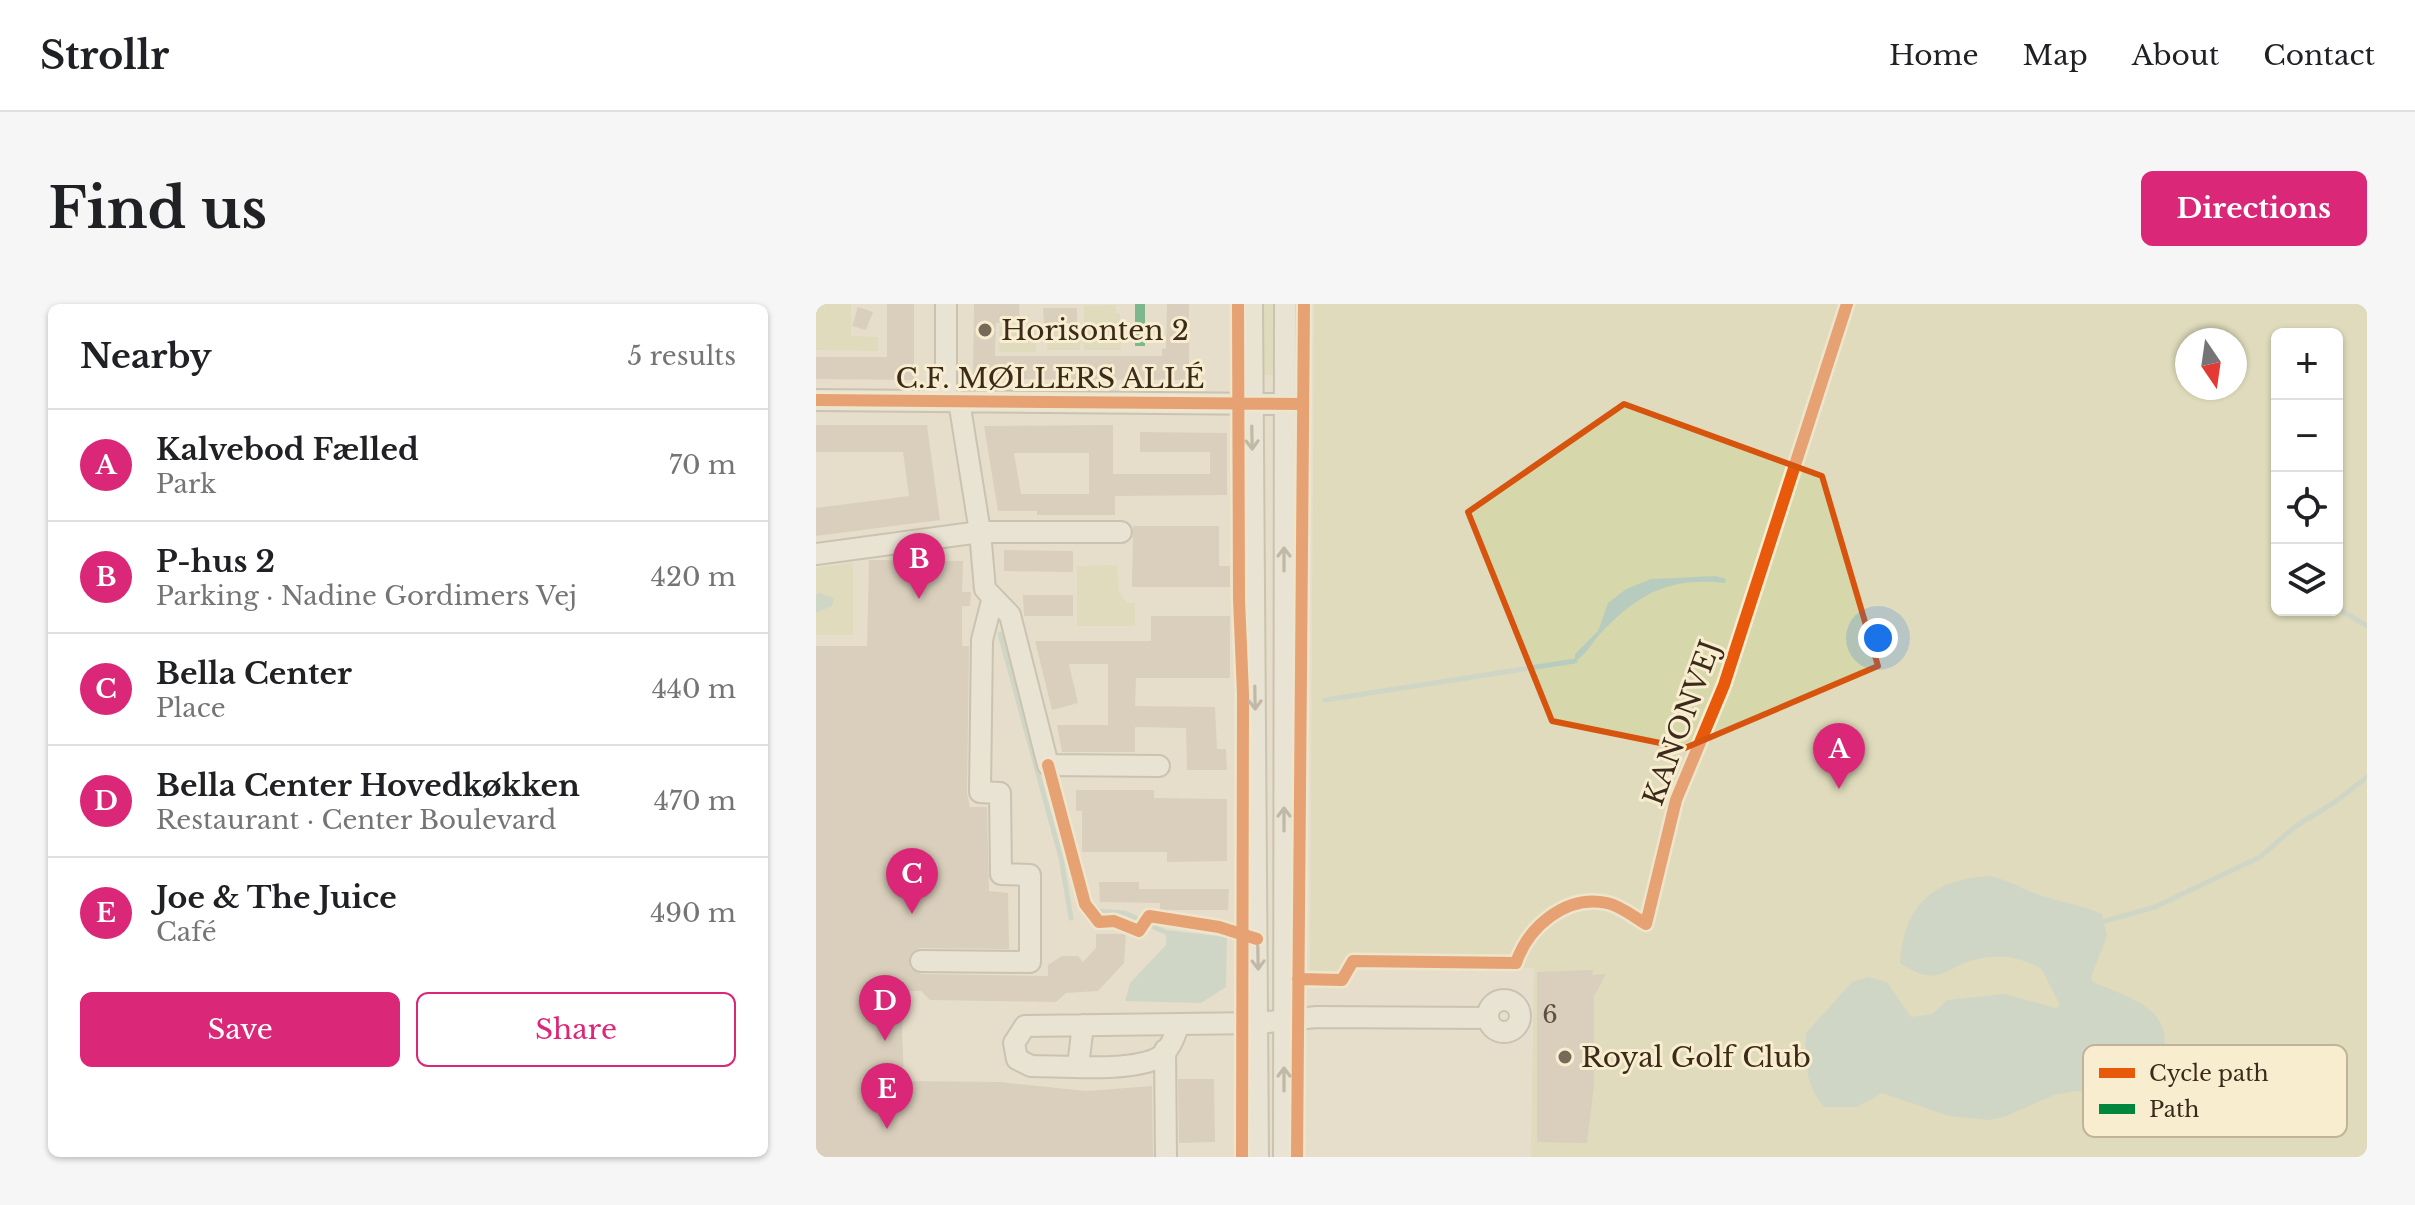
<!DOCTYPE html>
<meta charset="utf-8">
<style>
:root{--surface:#fff;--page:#f6f6f6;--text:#202124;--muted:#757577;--line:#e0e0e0;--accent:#db2777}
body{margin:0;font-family:"Libre Baskerville",serif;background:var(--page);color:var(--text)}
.controls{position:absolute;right:24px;top:24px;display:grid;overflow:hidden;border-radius:12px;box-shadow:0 2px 6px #0004}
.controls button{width:72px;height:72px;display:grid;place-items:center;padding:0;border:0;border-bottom:2px solid var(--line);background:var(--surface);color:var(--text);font:40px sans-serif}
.compass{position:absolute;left:1359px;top:24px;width:72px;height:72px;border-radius:50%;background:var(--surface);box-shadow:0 2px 6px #0004;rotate:167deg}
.you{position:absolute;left:1062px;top:334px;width:28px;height:28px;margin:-20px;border:6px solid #fff;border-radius:50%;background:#1a73e8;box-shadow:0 0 0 12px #1a73e833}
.badge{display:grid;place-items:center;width:52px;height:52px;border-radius:50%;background:var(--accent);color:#fff;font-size:26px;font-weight:700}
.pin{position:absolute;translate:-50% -66px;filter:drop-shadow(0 2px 4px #0008)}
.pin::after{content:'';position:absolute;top:42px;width:28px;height:24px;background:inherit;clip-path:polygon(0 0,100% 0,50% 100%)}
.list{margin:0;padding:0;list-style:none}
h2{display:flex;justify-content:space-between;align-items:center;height:104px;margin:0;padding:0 32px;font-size:34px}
h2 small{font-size:26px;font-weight:400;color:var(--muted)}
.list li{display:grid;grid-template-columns:52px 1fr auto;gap:24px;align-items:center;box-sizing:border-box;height:112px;padding:0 32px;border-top:2px solid var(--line)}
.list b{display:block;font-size:30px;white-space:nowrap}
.list p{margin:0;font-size:26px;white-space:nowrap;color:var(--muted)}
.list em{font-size:26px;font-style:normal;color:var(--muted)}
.actions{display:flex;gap:16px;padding:24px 32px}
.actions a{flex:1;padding:18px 0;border:2px solid var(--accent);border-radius:12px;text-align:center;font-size:28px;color:var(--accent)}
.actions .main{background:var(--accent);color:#fff}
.icon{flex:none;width:44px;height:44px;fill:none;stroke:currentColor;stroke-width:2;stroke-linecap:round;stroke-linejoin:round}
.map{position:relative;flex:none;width:1551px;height:853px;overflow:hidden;border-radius:12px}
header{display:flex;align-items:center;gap:48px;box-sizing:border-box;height:112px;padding:0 40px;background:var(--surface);border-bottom:2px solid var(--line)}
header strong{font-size:38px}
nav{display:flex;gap:44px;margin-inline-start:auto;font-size:28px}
.intro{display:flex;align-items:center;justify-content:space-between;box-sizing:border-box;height:192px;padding:0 48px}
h1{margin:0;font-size:56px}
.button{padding:20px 36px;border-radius:12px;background:var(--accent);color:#fff;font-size:28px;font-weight:700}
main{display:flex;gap:48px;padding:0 48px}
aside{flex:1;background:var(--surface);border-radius:12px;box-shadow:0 2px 6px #0004}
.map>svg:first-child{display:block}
.green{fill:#d7d7ac;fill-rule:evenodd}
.water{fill:#b7ccbf}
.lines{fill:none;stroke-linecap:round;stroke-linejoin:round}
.stream{stroke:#b7ccbf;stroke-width:5}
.building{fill:#cabcac;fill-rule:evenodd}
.minor-casing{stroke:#aba394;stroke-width:24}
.minor{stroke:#eee8dd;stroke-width:20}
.quiet{stroke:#00873e;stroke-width:10;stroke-dasharray:20 10;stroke-linecap:butt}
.cycleway-casing{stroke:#f9edd0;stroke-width:17}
.cycleway{stroke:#e8590c;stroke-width:12}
.oneway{stroke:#948a7c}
.marked{fill:none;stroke:#d7540e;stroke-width:6;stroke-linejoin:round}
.poi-dot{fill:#776a59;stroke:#f9edd0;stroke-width:3}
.labels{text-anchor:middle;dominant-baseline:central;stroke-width:6;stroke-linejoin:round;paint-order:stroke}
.number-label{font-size:24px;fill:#5f4f3f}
.poi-label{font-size:28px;fill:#3b2b1b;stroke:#f9edd0;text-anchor:start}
.street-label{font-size:28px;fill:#3b2b1b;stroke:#f9edd0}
.key{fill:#f9edd0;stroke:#c0b39a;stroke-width:2}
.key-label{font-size:22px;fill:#3b2b1b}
</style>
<header>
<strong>Strollr</strong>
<nav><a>Home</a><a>Map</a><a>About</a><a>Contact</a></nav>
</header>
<div class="intro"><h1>Find us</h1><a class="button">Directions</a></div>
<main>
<aside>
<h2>Nearby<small>5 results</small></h2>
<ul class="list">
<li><span class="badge">A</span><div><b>Kalvebod Fælled</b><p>Park</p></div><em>70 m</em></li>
<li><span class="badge">B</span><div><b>P-hus 2</b><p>Parking · Nadine Gordimers Vej</p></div><em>420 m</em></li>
<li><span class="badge">C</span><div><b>Bella Center</b><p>Place</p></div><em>440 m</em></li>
<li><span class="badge">D</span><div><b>Bella Center Hovedkøkken</b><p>Restaurant · Center Boulevard</p></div><em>470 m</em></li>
<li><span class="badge">E</span><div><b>Joe &amp; The Juice</b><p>Café</p></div><em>490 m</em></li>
</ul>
<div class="actions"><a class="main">Save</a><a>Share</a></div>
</aside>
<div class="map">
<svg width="1551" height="853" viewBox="0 0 1551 853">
<rect width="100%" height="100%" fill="#e6decb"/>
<path class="green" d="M0 0H35V32L62 33V47L0 46Z
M448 0H460V71H448Z
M498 0H1551V853H715L718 664 537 663 524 672H494ZM1461 30H1521V306H1461ZM1371 36H1419V84H1371Z
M300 1V9H304L305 46H268V2Z
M183 22H220V48H183Z
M264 23V46H231V24Z
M37 259V331H0V264Z
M301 261 303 287 310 299H319V322H261V262Z"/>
<path class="water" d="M900 272 910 275 909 279C852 273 822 290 783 331 776 339 768 353 759 357V350L782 327 792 299 810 285 835 275Z
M4 289 18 294 16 302 0 309V290Z
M1175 572C1191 576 1203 583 1218 589 1241 598 1264 600 1286 610L1291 632 1275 673 1277 678C1323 698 1364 705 1343 767L1297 794 1261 787 1238 791 1188 813 1172 816 1133 812 1066 789 1041 803H1009C989 784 989 756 990 729L1036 678 1052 673 1071 678 1095 713 1117 710 1131 696 1188 690 1240 704 1244 701 1225 664C1205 654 1184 649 1162 655 1130 662 1122 686 1084 659 1088 600 1117 575 1175 572Z
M350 626 411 633 410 683 385 699 309 697 314 679 350 641Z"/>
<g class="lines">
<path class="stream" d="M1521 304 1551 322
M184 330 245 554 255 614
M509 396 759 357
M281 607 309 609 349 628
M1289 617 1339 603 1444 553 1480 522 1519 498 1551 473"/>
</g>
<path class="building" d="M71 0H98V76L0 75V53H71Z
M158 0H203L204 18 180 19 179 52H346V45H350L351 0H373V76L157 75Z
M42 3 57 8 50 26 36 22Z
M227 4H261V19H228Z
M0 121H111L124 216 0 232V204L93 192 87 148H0Z
M297 121V170H394V148H324V128L411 129V191L299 192V211H221V207H182L168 122ZM198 149H273V190H205Z
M317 222H403V262H414V283H316Z
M188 246 257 247V268L188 267Z
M53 256 147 257 146 288H155L154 302H146V342H153L151 489 154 503H171L173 587 192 589 193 645 104 644 94 651V664L105 670 232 672V661L246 652H262L267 658 280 644V630H310L308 659 282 687 250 689 240 698 114 696 105 687H90L86 725 88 777 184 778 270 787 336 782 337 853H0V342H51Z
M207 291H257V312H208Z
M335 312H414V374H320L319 402 399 403 401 445H410L411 466H371L370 424 319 423V448H246L241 421H292V360H253L262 399 236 406 219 337H335Z
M260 486H338V494L411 495V557L351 558V548H266V507H260Z
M283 578H323V585H413L412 606H344V599L284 598Z
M777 666 776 671 790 670 778 692V781L771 839 721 838V668Z
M362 775H398L399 838 363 839Z"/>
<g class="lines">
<g class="minor-casing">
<path id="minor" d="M130 0V97
M436 0 442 853
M0 96 468 100
M143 97 164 228 169 285 194 311 232 461 343 462
M0 250 164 228H305
M105 657 214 658V571L185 570 184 489 164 488 166 336 176 297
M672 712a16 16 0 1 1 32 0a16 16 0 1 1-32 0Z
M363 720C359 731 355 744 345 752 319 769 246 762 215 762L201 755 198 739 209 722 442 719 501 713 672 714
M349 746 350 853
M262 762 267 721
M468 853 469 0"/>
</g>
<use href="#minor" class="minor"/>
<path class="quiet" d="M324 0V42"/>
<g class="cycleway-casing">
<path id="cycleway" d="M422 0 423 295 427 390 426 853
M0 96 487 100
M232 461 269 600 283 618 298 617 323 627 333 612 403 623 441 635
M482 675 526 676 537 657 700 659C712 623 750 590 791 599 805 602 818 613 830 620L860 496 908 381 1031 0
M481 853 488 0"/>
</g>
<use href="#cycleway" class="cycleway"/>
</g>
<defs><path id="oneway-shaft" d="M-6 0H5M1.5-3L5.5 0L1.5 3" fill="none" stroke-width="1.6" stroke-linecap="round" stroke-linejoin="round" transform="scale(2)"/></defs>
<g class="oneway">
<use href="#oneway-shaft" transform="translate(436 134) rotate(89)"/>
<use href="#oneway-shaft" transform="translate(468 255) rotate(-90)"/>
<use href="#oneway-shaft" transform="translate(439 394) rotate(89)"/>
<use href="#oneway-shaft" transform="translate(468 515) rotate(-90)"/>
<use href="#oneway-shaft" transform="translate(442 654) rotate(89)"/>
<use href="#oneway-shaft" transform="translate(468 775) rotate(-90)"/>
</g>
<path d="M0 0H1551V853H0ZM808 100 1006 172 1062 362 869 444 736 417 652 208Z" fill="#e6decb" fill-opacity=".55" fill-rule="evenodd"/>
<path class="marked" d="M808 100 1006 172 1062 362 869 444 736 417 652 208Z"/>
<g class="poi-dot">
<circle cx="169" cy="26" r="8"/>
<circle cx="749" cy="753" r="8"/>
</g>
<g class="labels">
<g class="number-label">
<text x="734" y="710">6</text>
</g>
<g class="poi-label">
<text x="185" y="26">Horisonten 2</text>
<text x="765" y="753">Royal Golf Club</text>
</g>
<g class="street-label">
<text x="234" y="74">C.F. MØLLERS ALLÉ</text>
<text transform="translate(866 419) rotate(-70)">KANONVEJ</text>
</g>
</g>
<rect x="1267" y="741" width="264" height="92" rx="12" class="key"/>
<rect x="1283" y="764" width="36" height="10" fill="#e8590c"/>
<rect x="1283" y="800" width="36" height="10" fill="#00873e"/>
<g class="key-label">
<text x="1333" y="777">Cycle path</text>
<text x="1333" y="813">Path</text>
</g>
</svg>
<div class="controls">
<button>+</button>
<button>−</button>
<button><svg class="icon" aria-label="locate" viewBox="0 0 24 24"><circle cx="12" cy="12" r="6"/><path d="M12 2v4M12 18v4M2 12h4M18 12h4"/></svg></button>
<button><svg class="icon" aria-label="layers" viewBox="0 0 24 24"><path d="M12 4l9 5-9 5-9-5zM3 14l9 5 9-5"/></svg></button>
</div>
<svg class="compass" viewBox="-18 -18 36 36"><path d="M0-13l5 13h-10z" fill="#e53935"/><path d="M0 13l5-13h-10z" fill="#757577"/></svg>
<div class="you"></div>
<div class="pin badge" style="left:1023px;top:485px">A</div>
<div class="pin badge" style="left:103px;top:295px">B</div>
<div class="pin badge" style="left:96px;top:610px">C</div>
<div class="pin badge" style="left:69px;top:737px">D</div>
<div class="pin badge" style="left:71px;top:825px">E</div>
</div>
</main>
